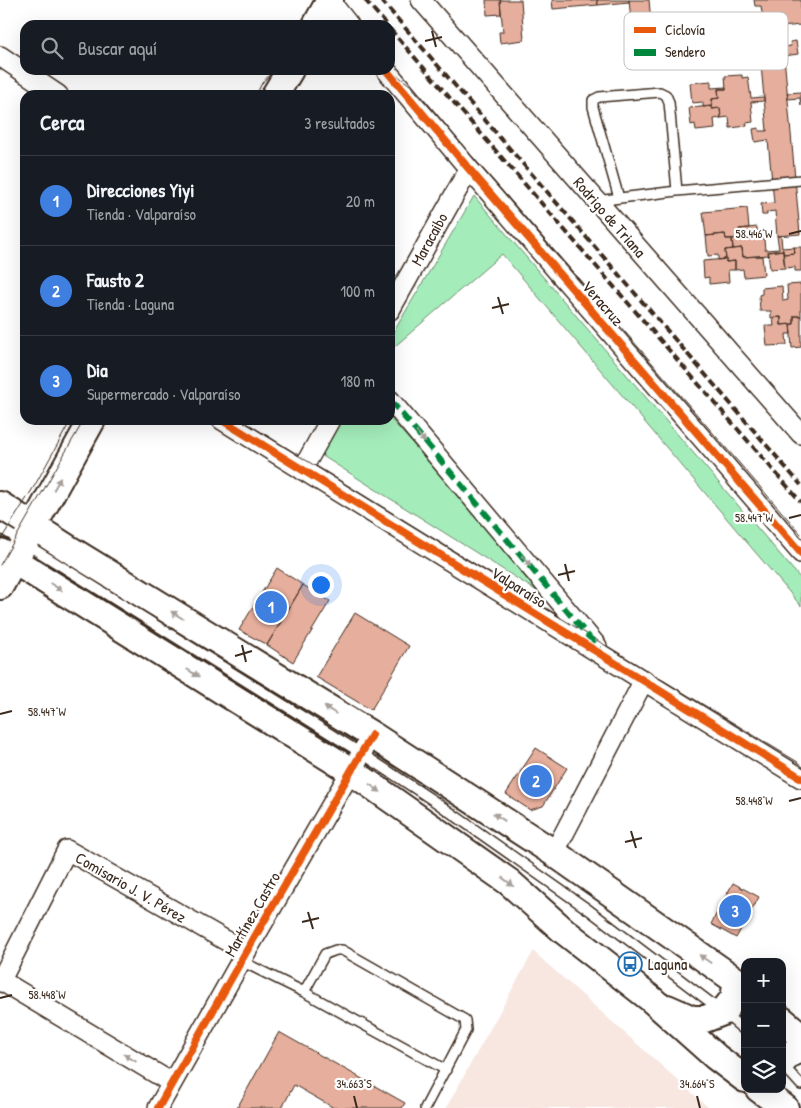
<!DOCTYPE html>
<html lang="es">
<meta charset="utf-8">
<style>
:root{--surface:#171b24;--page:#20242c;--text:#f1f3f6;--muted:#9ea1a6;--line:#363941;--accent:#db2777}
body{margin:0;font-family:"Patrick Hand",sans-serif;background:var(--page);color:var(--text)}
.controls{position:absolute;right:15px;bottom:15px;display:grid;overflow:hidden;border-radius:10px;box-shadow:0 5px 20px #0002}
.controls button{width:45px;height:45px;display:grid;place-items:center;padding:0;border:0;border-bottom:1px solid var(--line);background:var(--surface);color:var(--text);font:25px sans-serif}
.you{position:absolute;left:320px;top:584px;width:18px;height:18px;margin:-12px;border:4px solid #fff;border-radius:50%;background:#1a73e8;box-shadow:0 0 0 8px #1a73e833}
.badge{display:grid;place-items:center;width:32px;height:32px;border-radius:50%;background:var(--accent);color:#fff;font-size:16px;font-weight:700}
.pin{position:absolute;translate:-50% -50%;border:2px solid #fff;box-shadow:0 1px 5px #0006}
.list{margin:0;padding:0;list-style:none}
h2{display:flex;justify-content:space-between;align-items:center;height:65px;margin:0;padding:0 20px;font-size:21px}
h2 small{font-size:16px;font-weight:400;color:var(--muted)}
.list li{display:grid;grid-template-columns:32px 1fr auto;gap:15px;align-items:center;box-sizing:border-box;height:90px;padding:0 20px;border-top:1px solid var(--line)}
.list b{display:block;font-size:19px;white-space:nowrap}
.list p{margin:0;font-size:16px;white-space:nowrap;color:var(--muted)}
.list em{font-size:16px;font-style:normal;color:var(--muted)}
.icon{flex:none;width:28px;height:28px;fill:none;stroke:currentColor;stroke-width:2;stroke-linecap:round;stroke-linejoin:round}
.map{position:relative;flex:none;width:801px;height:1108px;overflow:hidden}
.search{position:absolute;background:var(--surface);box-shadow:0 5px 20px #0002;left:20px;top:20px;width:375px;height:55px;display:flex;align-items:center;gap:12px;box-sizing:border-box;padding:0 18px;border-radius:15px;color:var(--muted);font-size:19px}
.panel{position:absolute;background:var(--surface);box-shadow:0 5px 20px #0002;left:20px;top:90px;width:375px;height:335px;border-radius:15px}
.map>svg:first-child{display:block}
.built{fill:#f8e7e1}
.green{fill:#a4edbb;stroke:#708c6c}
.building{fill:#e6ae9c;stroke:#3b2a1e}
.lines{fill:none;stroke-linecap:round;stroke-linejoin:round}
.lane-casing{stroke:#3b2a1e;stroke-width:12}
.street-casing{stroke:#3b2a1e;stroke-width:22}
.secondary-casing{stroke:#3b2a1e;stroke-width:30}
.lane{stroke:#fff;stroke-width:9}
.street{stroke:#fff;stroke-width:19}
.secondary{stroke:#fff;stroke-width:26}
.tram{stroke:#3b2a1e;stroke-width:1}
.rail{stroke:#3b2a1e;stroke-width:4;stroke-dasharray:8 4;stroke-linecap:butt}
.quiet{stroke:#00873e;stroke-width:6;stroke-dasharray:12 6;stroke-linecap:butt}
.cycleway-casing{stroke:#fff;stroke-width:11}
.cycleway{stroke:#e8590c;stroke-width:8}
.oneway{fill:#a79f9a}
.ticks{fill:none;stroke:#3b2a1e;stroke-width:2}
.labels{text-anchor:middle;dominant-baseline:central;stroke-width:4.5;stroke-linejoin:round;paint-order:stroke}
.street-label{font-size:16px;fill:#3b2a1e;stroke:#fff}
.poi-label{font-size:16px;fill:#3b2a1e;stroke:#fff;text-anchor:start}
.key{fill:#fff;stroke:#c4bfbc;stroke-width:1}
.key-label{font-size:14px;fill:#3b2a1e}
.ticks-label{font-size:12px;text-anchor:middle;fill:#3b2a1e;stroke:#fff;stroke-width:4.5;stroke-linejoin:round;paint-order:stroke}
</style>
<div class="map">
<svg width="801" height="1108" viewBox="0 0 801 1108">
<rect width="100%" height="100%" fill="#fff"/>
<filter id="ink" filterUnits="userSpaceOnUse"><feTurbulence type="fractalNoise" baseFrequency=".02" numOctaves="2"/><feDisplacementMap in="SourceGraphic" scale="10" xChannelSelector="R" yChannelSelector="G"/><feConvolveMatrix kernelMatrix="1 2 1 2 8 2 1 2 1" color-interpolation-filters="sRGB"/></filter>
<g filter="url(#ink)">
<path class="built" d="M533 952H534L709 1108H446Z"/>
<path class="green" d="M474 196 801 579V606L502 254 394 347 390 338Z
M390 418 548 598 321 455 341 420H390Z"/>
<path class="building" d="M486 0H500L501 14 487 15Z
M500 0H521L524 40 500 43 499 32H503Z
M552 0H597L598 5 553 9Z
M597 0H629V2L598 5Z
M629 0H649L654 56 634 58 632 39H628L627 21H631Z
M754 0H801V25L781 27 780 19 763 20 761 6H755Z
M780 19 782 47 791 46 790 42 796 41 798 54 784 56 800 234 777 236 775 211 767 212V215H762L761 204 774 203 768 140 755 142 753 129 759 128V131H767L757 21Z
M742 75V78L748 77 751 98 764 97V101L751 102 753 122 746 123 747 126 730 128 729 117 721 118 720 108 712 109V99L719 98 718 89H726L725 76Z
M711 81V88L726 87V89H718L719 98 712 99V106L703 107V102L692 103 690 83Z
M801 92V106L800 98 788 99 787 93Z
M712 106V109L720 108 721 118 714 119 715 129 696 131 695 124 691 125 689 108Z
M747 208 749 228 739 229 740 238 726 239 725 234 706 236 703 212Z
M757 227V231L763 230 765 250 779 249 777 236H781L782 248 794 247 795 253 783 254V250L768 252 769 255 743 257 742 248 733 249 732 239 740 238 739 229Z
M725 234 726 239H732L733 249 725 250 726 259 718 260V255L708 256 706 236Z
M794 247H801V271H795V267L785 268 783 254 795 253Z
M742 248 743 257 762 256 764 275 744 277 743 269 735 270V261L726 262 725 250Z
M783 250 785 268 770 269 768 252Z
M726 259V262L735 261V270H728L729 282 709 284V277L704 278 703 261Z
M801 284V316H794V324L781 325V317L771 318V311H760L759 295 762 294V288L782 286 783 301 788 300 787 285Z
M794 316H801V347L792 348 790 324H794Z
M781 317V325L790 324 791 334H786L787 345 767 346 765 326H774L773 318Z
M277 568 303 585 267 645 239 630Z
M303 585 330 601 293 662 267 645Z
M355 613 409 646 371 710 316 677Z
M536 748 567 768 543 806 530 810 506 794Z
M733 883 759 897 736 938 711 924Z
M279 1032 405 1103 402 1108H334L294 1085 282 1108H237Z"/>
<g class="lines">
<g class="lane-casing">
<path id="lane" d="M619 198 593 107V100L599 97 660 92 666 95 669 102 677 191
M596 201 677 191 801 180
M0 528 361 753 437 803 589 910 723 1012 745 1031
M241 961 304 992 446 1070
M304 992 325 954 336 950H342L465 1020 466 1030 425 1108
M782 1064 801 1085"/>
</g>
<g class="street-casing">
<path id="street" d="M421 0 801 434
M330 1 349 25
M0 56 58 95
M386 70 469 169 801 553
M390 310 469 169
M390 400 597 646
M222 420 801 778
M302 470 330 420
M554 853 644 680
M0 980 172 1083
M0 982 67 850 246 952
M158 1108 246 952 372 735"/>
</g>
<g class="secondary-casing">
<path id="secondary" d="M316 25 330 0
M275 95 290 70
M0 505 69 549 372 735 554 853 745 987
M0 552 351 771 509 882 564 931 651 999 716 1057 745 1079
M0 586 92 420
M667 1008 692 1019H705L723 1012 734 998 737 981
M782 1020 801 1036
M782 1062 790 1054 801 1049
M759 1089 785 1108"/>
</g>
<use href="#lane" class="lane"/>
<use href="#street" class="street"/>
<use href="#secondary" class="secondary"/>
<path class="tram" d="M390 70 410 85 801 534
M256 95 262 83 274 70
M241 420 590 636 801 764
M0 541 35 485 71 420
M0 565 84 420"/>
<path class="rail" d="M365 0 387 25
M381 0 801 485
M390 29 801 502"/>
<path class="quiet" d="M390 400 599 649"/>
<g class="cycleway-casing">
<path id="cycleway" d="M386 70 469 169 801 553
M222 420 801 778
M158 1108 246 952 372 735"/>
</g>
<use href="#cycleway" class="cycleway"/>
</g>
<defs><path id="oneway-solid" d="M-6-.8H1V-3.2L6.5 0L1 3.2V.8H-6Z" transform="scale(1.25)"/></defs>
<g class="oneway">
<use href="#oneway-solid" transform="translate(421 437) rotate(50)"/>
<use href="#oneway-solid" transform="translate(57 484) rotate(-61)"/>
<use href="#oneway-solid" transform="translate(526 561) rotate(50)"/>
<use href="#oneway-solid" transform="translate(56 587) rotate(32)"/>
<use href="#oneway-solid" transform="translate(177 615) rotate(-148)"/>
<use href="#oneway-solid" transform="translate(193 673) rotate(32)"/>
<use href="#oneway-solid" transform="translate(330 710) rotate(-148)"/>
<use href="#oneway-solid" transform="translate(375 788) rotate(35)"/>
<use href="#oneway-solid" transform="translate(499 817) rotate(-147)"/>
<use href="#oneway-solid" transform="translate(508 882) rotate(38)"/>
<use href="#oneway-solid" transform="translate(705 959) rotate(-145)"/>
<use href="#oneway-solid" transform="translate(130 1058) rotate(-149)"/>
</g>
</g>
<path class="ticks" d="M432 31 436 47M425 41 442 37M789 234 801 231M498 297 503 314M492 308 509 304M789 518 801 515M565 564 569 581M558 575 575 571M242 645 246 662M235 656 252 651M0 714 12 711M789 801 801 798M631 831 636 848M625 842 642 838M308 912 313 929M302 922 319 918M0 998 12 995M354 1096 357 1108M697 1096 700 1108"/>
<defs>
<g id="bus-ring" transform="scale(1.25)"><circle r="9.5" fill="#fff" stroke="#1f6fb2" stroke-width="1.5"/><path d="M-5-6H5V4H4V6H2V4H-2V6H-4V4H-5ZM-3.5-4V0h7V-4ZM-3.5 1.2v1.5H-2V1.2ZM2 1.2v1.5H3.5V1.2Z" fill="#1f6fb2"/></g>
</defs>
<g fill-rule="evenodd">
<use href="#bus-ring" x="630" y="964"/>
</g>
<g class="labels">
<g class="street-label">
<text transform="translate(610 217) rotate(49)">Rodrigo de Triana</text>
<text transform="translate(429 239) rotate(-61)">Maracaibo</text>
<text transform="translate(603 303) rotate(49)">Veracruz</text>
<text transform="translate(519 587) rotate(32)">Valparaíso</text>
<text transform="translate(131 887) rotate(30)">Comisario J. V. Pérez</text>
<text transform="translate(252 914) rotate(-60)">Martínez Castro</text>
</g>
<g class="poi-label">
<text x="648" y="964">Laguna</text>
</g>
</g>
<rect x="624" y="12" width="164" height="58" rx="8" class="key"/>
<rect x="634" y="27" width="22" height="6" fill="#e8590c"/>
<rect x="634" y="49" width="22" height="7" fill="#00873e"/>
<g class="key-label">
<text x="665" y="35">Ciclovía</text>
<text x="665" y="57">Sendero</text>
</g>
<g class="ticks-label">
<text x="754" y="238">58.446°W</text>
<text x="754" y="522">58.447°W</text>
<text x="47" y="716">58.447°W</text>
<text x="754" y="805">58.448°W</text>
<text x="47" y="999">58.448°W</text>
<text x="354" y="1088">34.663°S</text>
<text x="697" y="1088">34.664°S</text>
</g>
</svg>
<div class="controls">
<button>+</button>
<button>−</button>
<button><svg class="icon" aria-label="layers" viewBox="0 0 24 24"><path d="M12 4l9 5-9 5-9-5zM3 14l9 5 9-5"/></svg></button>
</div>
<div class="you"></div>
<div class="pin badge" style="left:271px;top:607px;background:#3f7fe0">1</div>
<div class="pin badge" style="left:536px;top:781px;background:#3f7fe0">2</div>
<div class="pin badge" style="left:735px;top:911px;background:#3f7fe0">3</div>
<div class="search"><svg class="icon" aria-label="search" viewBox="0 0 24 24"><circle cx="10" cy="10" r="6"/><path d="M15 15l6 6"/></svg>Buscar aquí</div>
<section class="panel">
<h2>Cerca<small>3 resultados</small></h2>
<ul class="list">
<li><span class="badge" style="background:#3f7fe0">1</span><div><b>Direcciones Yiyi</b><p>Tienda · Valparaíso</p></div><em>20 m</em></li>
<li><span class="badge" style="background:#3f7fe0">2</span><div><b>Fausto 2</b><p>Tienda · Laguna</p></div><em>100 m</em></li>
<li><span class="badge" style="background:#3f7fe0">3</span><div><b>Dia</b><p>Supermercado · Valparaíso</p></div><em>180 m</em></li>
</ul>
</section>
</div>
